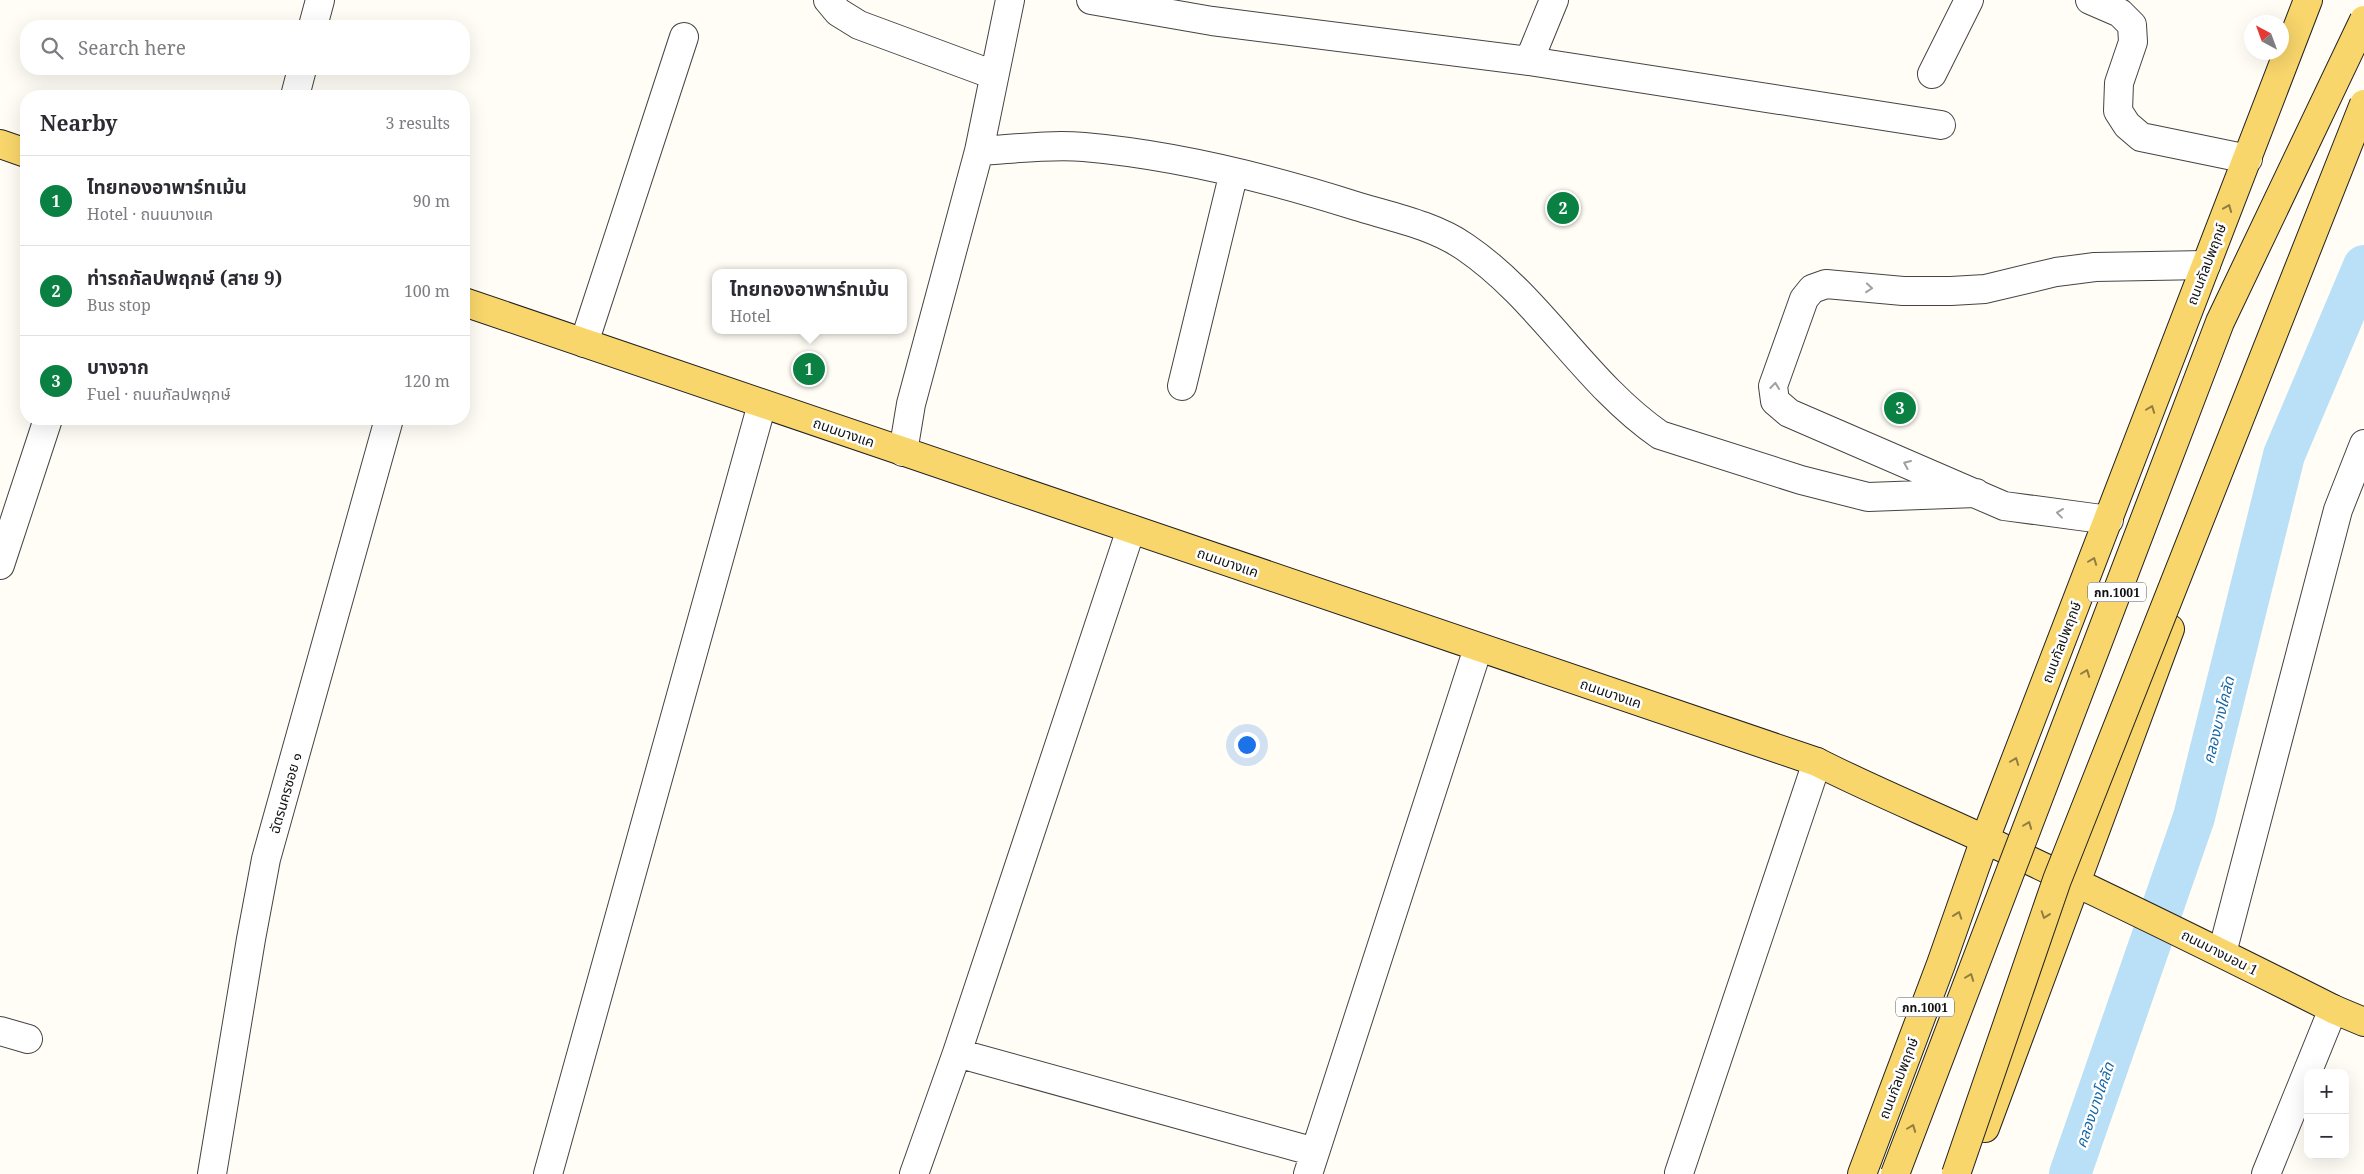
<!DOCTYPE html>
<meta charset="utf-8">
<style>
:root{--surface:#fff;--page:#f7f7f7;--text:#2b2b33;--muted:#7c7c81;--line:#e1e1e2;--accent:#0b8043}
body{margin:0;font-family:"Noto Serif","Noto Sans Thai",serif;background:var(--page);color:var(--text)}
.controls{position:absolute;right:15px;bottom:15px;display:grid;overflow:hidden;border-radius:10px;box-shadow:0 5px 20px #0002}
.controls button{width:45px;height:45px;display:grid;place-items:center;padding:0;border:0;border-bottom:1px solid var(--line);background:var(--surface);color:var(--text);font:25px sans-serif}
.compass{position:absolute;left:2244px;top:15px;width:45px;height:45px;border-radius:50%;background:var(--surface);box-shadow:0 5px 20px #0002;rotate:319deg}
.you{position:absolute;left:1246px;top:744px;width:18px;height:18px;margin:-12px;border:4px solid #fff;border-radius:50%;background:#1a73e8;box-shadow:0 0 0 8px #1a73e833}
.badge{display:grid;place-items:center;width:32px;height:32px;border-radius:50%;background:var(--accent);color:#fff;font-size:16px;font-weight:700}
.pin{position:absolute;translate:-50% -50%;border:2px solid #fff;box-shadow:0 1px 5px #0006}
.popup{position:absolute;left:712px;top:269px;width:195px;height:65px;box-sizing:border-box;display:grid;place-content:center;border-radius:10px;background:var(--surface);filter:drop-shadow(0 1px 4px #0005);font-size:16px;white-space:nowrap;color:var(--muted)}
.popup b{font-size:19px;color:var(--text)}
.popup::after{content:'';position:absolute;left:50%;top:100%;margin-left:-10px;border:10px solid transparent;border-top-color:var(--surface)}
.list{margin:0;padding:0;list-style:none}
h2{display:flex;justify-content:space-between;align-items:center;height:65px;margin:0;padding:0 20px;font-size:21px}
h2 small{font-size:16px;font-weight:400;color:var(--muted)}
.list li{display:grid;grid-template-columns:32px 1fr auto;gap:15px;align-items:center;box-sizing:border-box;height:90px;padding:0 20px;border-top:1px solid var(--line)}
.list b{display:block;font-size:19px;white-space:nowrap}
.list p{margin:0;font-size:16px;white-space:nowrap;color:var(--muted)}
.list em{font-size:16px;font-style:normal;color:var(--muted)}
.icon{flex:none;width:28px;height:28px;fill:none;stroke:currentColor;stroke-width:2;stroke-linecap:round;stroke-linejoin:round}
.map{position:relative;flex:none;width:2364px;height:1174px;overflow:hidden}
.search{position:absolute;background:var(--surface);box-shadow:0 5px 20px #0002;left:20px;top:20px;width:450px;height:55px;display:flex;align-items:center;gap:12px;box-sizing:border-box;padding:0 18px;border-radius:20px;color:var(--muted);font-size:19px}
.panel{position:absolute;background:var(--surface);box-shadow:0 5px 20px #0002;left:20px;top:90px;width:450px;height:335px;border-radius:20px}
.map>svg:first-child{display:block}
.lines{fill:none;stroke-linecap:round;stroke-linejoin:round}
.canal{stroke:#b9e0f7;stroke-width:42}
.minor-casing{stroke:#444;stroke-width:30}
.major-casing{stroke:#222;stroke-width:30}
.minor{stroke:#fff;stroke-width:28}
.major{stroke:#f9d66b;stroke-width:28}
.major-bridge-casing{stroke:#222;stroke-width:30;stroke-linecap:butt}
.major-bridge{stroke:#f9d66b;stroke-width:28}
.oneway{stroke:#917d42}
.oneway2{stroke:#a0a0a0}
.labels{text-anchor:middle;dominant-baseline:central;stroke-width:5;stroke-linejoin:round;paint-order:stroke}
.shield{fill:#fff;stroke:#585858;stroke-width:1}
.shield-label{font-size:12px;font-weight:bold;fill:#111}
.street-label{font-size:14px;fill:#111;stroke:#fff}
.water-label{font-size:15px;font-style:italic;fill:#1768a6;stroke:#fff}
</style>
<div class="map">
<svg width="2364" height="1174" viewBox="0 0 2364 1174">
<rect width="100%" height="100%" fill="#fffdf5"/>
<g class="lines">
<path class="canal" d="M2070 1174 2194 817 2284 455 2364 266"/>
<g class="minor-casing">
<path id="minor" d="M828 0 838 12 859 25 994 75
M1091 0 1212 21 1529 61 1941 125
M2090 0 2120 13 2132 25 2133 42 2119 83 2118 111 2127 125 2141 137 2248 159
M313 26 320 0
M1529 61 1554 0
M1932 74 1969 0
M295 96 302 69
M979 151C1013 149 1050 144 1084 147 1177 155 1268 178 1356 206 1392 217 1433 225 1465 247 1540 298 1585 383 1660 435L1801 480 1868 497 1976 493
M584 343 684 37
M1182 386 1234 172
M903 452 911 404 979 151 1010 0
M2109 520 2004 506 1789 413 1775 401 1773 386 1804 299 1812 289 1826 284 1903 291H1951L1985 289 2056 272 2095 267 2206 265
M0 565 48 419
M2222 953 2338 510 2364 444
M0 1031 28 1039
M957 1053 1315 1152
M1679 1173 1817 762
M212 1174 251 939 266 859 389 419
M548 1174 762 404
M914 1174 957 1053 1131 529
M1308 1174 1478 648
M2266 1174 2333 1009"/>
</g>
<g class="major-casing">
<path id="major" d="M0 144 26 153
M464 302 1817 762C1878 793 1941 818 2003 848 2114 900 2224 954 2333 1009L2364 1022
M1985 1128 2170 629
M1862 1174 1941 964 1985 839 2308 0"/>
</g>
<use href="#minor" class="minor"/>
<use href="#major" class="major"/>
<g class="major-bridge-casing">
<path id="major-bridge" d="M1895 1174 2220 322 2364 20
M1956 1174 2057 880 2364 104"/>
</g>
<use href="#major-bridge" class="major-bridge"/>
</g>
<defs><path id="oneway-chevron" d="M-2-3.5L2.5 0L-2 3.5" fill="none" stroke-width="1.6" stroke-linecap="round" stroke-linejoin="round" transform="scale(1.25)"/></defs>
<g class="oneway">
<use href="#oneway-chevron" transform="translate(2228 208) rotate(-68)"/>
<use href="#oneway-chevron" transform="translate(2151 409) rotate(-69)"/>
<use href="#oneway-chevron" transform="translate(2093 561) rotate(-69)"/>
<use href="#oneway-chevron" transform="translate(2086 673) rotate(-69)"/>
<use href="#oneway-chevron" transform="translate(2015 761) rotate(-69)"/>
<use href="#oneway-chevron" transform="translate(2028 825) rotate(-69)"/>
<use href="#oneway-chevron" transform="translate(1958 915) rotate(-71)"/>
<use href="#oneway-chevron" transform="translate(2045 915) rotate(109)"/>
<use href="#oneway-chevron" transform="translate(1970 977) rotate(-69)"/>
<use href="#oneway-chevron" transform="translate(1912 1128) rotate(-69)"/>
</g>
<g class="oneway2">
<use href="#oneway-chevron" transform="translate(1869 288) rotate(5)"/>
<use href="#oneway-chevron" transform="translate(1775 386) rotate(-84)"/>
<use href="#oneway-chevron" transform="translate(1907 464) rotate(-157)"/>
<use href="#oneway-chevron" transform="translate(2060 513) rotate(-173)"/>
</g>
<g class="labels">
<g class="shield">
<rect x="2088" y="582.5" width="58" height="19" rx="4"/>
<rect x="1896" y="997.5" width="58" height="19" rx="4"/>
</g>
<g class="shield-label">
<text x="2117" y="592">กท.1001</text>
<text x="1925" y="1007">กท.1001</text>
</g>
<g class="street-label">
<text transform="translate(2206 264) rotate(-69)">ถนนกัลปพฤกษ์</text>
<text transform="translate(844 432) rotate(19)">ถนนบางแค</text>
<text transform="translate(1228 562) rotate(19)">ถนนบางแค</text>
<text transform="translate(2061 642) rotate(-69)">ถนนกัลปพฤกษ์</text>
<text transform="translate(1611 693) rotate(19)">ถนนบางแค</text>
<text transform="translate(285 793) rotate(-74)">ฉัตรนครซอย ๑</text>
<text transform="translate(2220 952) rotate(27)">ถนนบางบอน 1</text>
<text transform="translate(1898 1078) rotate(-69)">ถนนกัลปพฤกษ์</text>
</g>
<g class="water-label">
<text transform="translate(2218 720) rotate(-76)">คลองบางโคลัด</text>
<text transform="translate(2094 1105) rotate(-71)">คลองบางโคลัด</text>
</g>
</g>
</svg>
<div class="controls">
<button>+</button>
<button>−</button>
</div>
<svg class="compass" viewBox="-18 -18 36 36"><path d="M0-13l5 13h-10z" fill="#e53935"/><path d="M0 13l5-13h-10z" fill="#7c7c81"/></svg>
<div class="you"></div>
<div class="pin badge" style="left:809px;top:369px">1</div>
<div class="popup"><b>ไทยทองอาพาร์ทเม้น</b>Hotel</div>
<div class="pin badge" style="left:1563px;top:208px">2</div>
<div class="pin badge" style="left:1900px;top:408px">3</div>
<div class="search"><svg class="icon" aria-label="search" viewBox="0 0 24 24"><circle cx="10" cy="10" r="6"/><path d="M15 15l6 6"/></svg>Search here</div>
<section class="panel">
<h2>Nearby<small>3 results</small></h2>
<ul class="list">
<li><span class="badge">1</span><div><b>ไทยทองอาพาร์ทเม้น</b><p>Hotel · ถนนบางแค</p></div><em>90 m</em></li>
<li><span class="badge">2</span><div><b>ท่ารถกัลปพฤกษ์ (สาย 9)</b><p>Bus stop</p></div><em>100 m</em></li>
<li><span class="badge">3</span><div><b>บางจาก</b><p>Fuel · ถนนกัลปพฤกษ์</p></div><em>120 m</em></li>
</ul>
</section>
</div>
